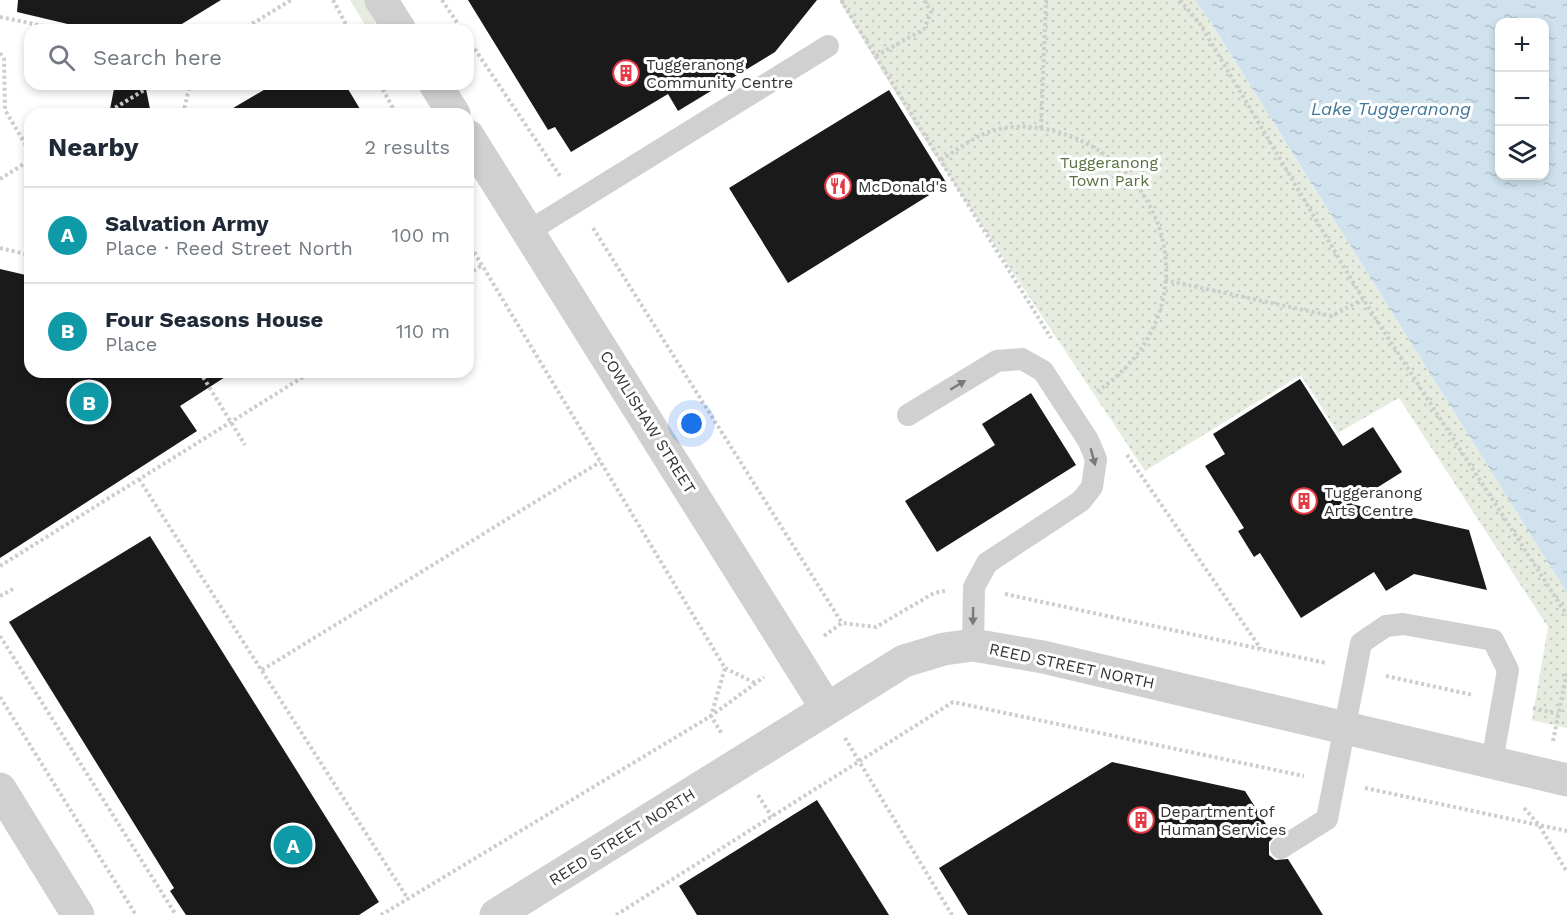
<!DOCTYPE html>
<meta charset="utf-8">
<style>
:root{--surface:#fff;--page:#f6f6f7;--text:#1f2937;--muted:#747a83;--line:#e0e1e3;--accent:#e63946}
body{margin:0;font-family:"Work Sans",sans-serif;background:var(--page);color:var(--text)}
.controls{position:absolute;right:18px;top:18px;display:grid;overflow:hidden;border-radius:12px;box-shadow:0 3px 9px #0003}
.controls button{width:54px;height:54px;display:grid;place-items:center;padding:0;border:0;border-bottom:2px solid var(--line);background:var(--surface);color:var(--text);font:30px sans-serif}
.you{position:absolute;left:692px;top:424px;width:21px;height:21px;margin:-15px;border:4px solid #fff;border-radius:50%;background:#1a73e8;box-shadow:0 0 0 9px #1a73e833}
.badge{display:grid;place-items:center;width:39px;height:39px;border-radius:50%;background:var(--accent);color:#fff;font-size:20px;font-weight:700}
.pin{position:absolute;translate:-50% -50%;border:3px solid #fff;box-shadow:0 2px 6px #0006}
.list{margin:0;padding:0;list-style:none}
h2{display:flex;justify-content:space-between;align-items:center;height:78px;margin:0;padding:0 24px;font-size:26px}
h2 small{font-size:20px;font-weight:400;color:var(--muted)}
.list li{display:grid;grid-template-columns:39px 1fr auto;gap:18px;align-items:center;box-sizing:border-box;height:96px;padding:0 24px;border-top:2px solid var(--line)}
.list b{display:block;font-size:22px;white-space:nowrap}
.list p{margin:0;font-size:20px;white-space:nowrap;color:var(--muted)}
.list em{font-size:20px;font-style:normal;color:var(--muted)}
.icon{flex:none;width:33px;height:33px;fill:none;stroke:currentColor;stroke-width:2;stroke-linecap:round;stroke-linejoin:round}
.map{position:relative;flex:none;width:1567px;height:915px;overflow:hidden}
.search{position:absolute;background:var(--surface);box-shadow:0 3px 9px #0003;left:24px;top:24px;width:450px;height:66px;display:flex;align-items:center;gap:15px;box-sizing:border-box;padding:0 21px;border-radius:18px;color:var(--muted);font-size:22px}
.panel{position:absolute;background:var(--surface);box-shadow:0 3px 9px #0003;left:24px;top:108px;width:450px;height:270px;border-radius:18px}
.map>svg:first-child{display:block}
.park{fill:url(#park-dots)}
.garden{fill:#e6ecdf}
.water{fill:url(#water-ripples);fill-rule:evenodd}
.building{fill:#1a1a1a}
.lines{fill:none;stroke-linecap:round;stroke-linejoin:round}
.path{stroke:#cdcdcd;stroke-width:4;stroke-dasharray:3 3;stroke-linecap:butt}
.service{stroke:#d0d0d0;stroke-width:22}
.minor{stroke:#d0d0d0;stroke-width:33}
.tertiary{stroke:#d0d0d0;stroke-width:33}
.oneway{fill:#7a7a7a}
.labels{text-anchor:middle;dominant-baseline:central;stroke-width:6;stroke-linejoin:round;paint-order:stroke}
.poi-label{font-size:16px;fill:#333;stroke:#fff;text-anchor:start}
.park-label{font-size:16px;fill:#56703f;stroke:#fff}
.street-label{font-size:16px;fill:#333;stroke:#fff}
.water-label{font-size:18px;font-style:italic;fill:#3f7597;stroke:#fff}
</style>
<div class="map">
<svg width="1567" height="915" viewBox="0 0 1567 915">
<defs>
<pattern id="park-dots" width="8" height="8" patternUnits="userSpaceOnUse" patternTransform="scale(1.5)"><rect width="8" height="8" fill="#e6ecdf"/><path d="M2 2h.1M6 6h.1" fill="none" stroke="#c6cbc0" stroke-width="1.8" stroke-linecap="round"/></pattern>
<pattern id="water-ripples" width="26" height="14" patternUnits="userSpaceOnUse" patternTransform="scale(1.5)"><rect width="26" height="14" fill="#cfe2ee"/><path d="M2 4q2-2 4 0t4 0M15 11q2-2 4 0t4 0" fill="none" stroke="#b2c2cd"/></pattern>
</defs>
<rect width="100%" height="100%" fill="#fff"/>
<path class="park" d="M839 0H1195L1199 4 1567 593V728L1532 720 1548 627 1399 398 1338 433 1301 375 1145 471 917 128Z"/>
<path class="garden" d="M350 0H365L378 30H368Z"/>
<path class="water" d="M1195 0H1567V593L1208 18ZM1500 22H1544V176H1500Z"/>
<path class="building" d="M18 0H221L172 30H93L17 12Z
M468 0H817L775 52 678 111 668 94 571 152 555 127 548 130Z
M115 84H145L151 114H109Z
M274 84H345L363 114H223Z
M889 90 947 184 788 283 729 188Z
M0 269 30 276V372H233L180 406 197 431 0 558Z
M1300 379 1343 446 1373 427 1402 472 1351 504 1469 530 1487 590 1414 574 1386 591 1374 572 1301 618 1260 553 1254 557 1238 531 1244 528 1205 466 1225 454 1213 434Z
M1031 393 1076 465 937 552 905 501 995 445 982 424Z
M150 536 379 902 359 915H186L170 891 174 888 9 622Z
M1112 762 1245 791 1274 837 1269 842V855L1275 860 1288 859 1323 915H968L939 868Z
M817 800 889 915H697L679 886Z"/>
<g class="lines">
<path class="path" d="M333 0 349 30
M442 0 462 30
M843 0 842 2 1051 338
M1180 0 1200 24 1363 299 1567 615
M0 17 63 30
M242 30 291 0
M468 39 560 176
M0 53 4 59 5 110 30 152
M876 56 924 29 931 12 924 0
M380 84 396 114
M105 114 154 84
M183 114 190 84
M1041 128 1046 0
M941 160C956 151 974 136 992 131 1017 123 1048 127 1072 137 1150 167 1191 258 1150 334 1137 359 1117 378 1095 393
M0 179 30 160
M593 228 842 623
M468 242 725 668 711 716 722 734
M0 248 30 255
M468 274 481 266
M1165 280 1332 316 1363 299
M200 372 245 445
M1127 455 1261 649
M139 479 408 899
M0 566 311 372
M1005 594 1326 663
M0 596 13 589
M0 636 176 915
M824 636 842 623 876 627 934 593 945 591
M725 668 755 683
M262 670 600 462
M1386 676 1473 695
M0 697 136 915
M1533 708 1558 714
M845 738 952 915
M1553 741 1567 672
M1365 788 1567 831
M758 795 772 817
M1524 808 1539 825 1567 872
M381 915 711 716 764 677
M616 915 953 702 1304 776"/>
<path class="service" d="M529 231 828 46
M908 415 997 361 1022 359 1043 371 1088 440 1096 459 1092 487 1081 501 987 563 974 587 973 645
M1281 848 1327 819 1361 643 1386 626 1403 624 1493 640 1508 670 1492 762"/>
<path class="minor" d="M381 0 400 30
M435 84 454 114
M468 136 827 709
M496 915 904 661 944 649 973 645 1043 657 1567 780"/>
<path class="tertiary" d="M0 789 78 915"/>
</g>
<defs><path id="oneway-solid" d="M-6-.8H1V-3.2L6.5 0L1 3.2V.8H-6Z" transform="scale(1.5)"/></defs>
<g class="oneway">
<use href="#oneway-solid" transform="translate(958 385) rotate(-31)"/>
<use href="#oneway-solid" transform="translate(1093 457) rotate(75)"/>
<use href="#oneway-solid" transform="translate(973 616) rotate(91)"/>
</g>
<defs>
<g id="building-ring" transform="scale(1.35)"><circle r="9.5" fill="#fff" stroke="#e63946" stroke-width="1.5"/><path d="M-4-6H4V6H1V3H-1V6H-4ZM-2.5-4.3h1.7v1.8h-1.7ZM.8-4.3h1.7v1.8H.8ZM-2.5-1h1.7V.8h-1.7ZM.8-1h1.7V.8H.8Z" fill="#e63946"/></g>
<g id="restaurant-ring" transform="scale(1.35)"><circle r="9.5" fill="#fff" stroke="#e63946" stroke-width="1.5"/><path d="M-5-6h1v4h1v-4h1v4h1v-4h1v5L-1.5 .5V6h-2V.5L-5-1ZM5-6V6H3V1.5H1.5Q1.5-4 5-6Z" fill="#e63946"/></g>
</defs>
<g fill-rule="evenodd">
<use href="#building-ring" x="626" y="73"/>
<use href="#restaurant-ring" x="838" y="186"/>
<use href="#building-ring" x="1304" y="501"/>
<use href="#building-ring" x="1141" y="820"/>
</g>
<g class="labels">
<g class="poi-label">
<text x="646" y="64">Tuggeranong<tspan x="646" dy="18">Community Centre</tspan></text>
<text x="858" y="186">McDonald's</text>
<text x="1324" y="492">Tuggeranong<tspan x="1324" dy="18">Arts Centre</tspan></text>
<text x="1160" y="811">Department of<tspan x="1160" dy="18">Human Services</tspan></text>
</g>
<g class="park-label">
<text x="1109" y="162">Tuggeranong<tspan x="1109" dy="18">Town Park</tspan></text>
</g>
<g class="street-label">
<text transform="translate(648 422) rotate(58)">COWLISHAW STREET</text>
<text transform="translate(1072 666) rotate(12)">REED STREET NORTH</text>
<text transform="translate(622 837) rotate(-32)">REED STREET NORTH</text>
</g>
<g class="water-label">
<text x="1391" y="108">Lake Tuggeranong</text>
</g>
</g>
</svg>
<div class="controls">
<button>+</button>
<button>−</button>
<button><svg class="icon" aria-label="layers" viewBox="0 0 24 24"><path d="M12 4l9 5-9 5-9-5zM3 14l9 5 9-5"/></svg></button>
</div>
<div class="you"></div>
<div class="pin badge" style="left:293px;top:845px;background:#0f9aa8">A</div>
<div class="pin badge" style="left:89px;top:402px;background:#0f9aa8">B</div>
<div class="search"><svg class="icon" aria-label="search" viewBox="0 0 24 24"><circle cx="10" cy="10" r="6"/><path d="M15 15l6 6"/></svg>Search here</div>
<section class="panel">
<h2>Nearby<small>2 results</small></h2>
<ul class="list">
<li><span class="badge" style="background:#0f9aa8">A</span><div><b>Salvation Army</b><p>Place · Reed Street North</p></div><em>100 m</em></li>
<li><span class="badge" style="background:#0f9aa8">B</span><div><b>Four Seasons House</b><p>Place</p></div><em>110 m</em></li>
</ul>
</section>
</div>
